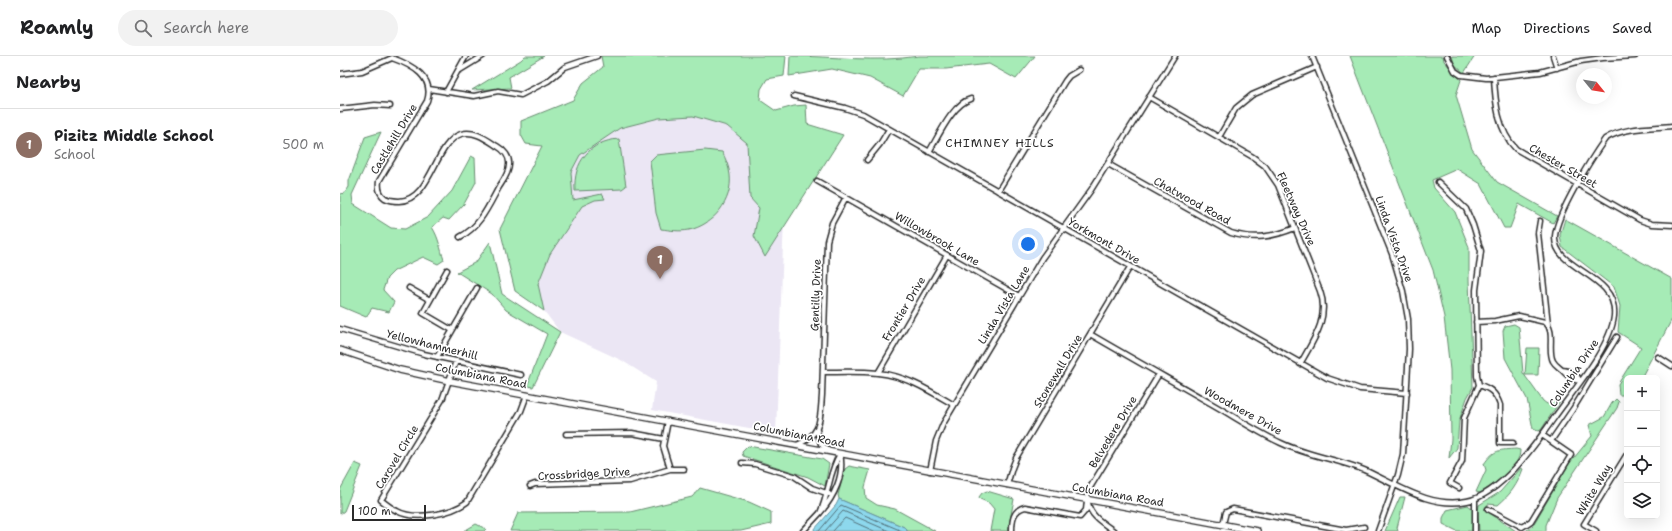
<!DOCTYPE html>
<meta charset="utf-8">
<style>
:root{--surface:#fff;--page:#f2f2f2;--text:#202124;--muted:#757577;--line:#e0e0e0;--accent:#c8321e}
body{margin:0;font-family:"Shantell Sans",sans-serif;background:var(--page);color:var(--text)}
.controls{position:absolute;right:12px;bottom:12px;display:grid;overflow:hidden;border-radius:6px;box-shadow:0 4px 16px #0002}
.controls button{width:36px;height:36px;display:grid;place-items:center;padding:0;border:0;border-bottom:1px solid var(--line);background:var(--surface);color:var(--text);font:20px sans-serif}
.compass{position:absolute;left:1236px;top:12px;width:36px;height:36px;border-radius:50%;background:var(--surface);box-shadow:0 4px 16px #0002;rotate:120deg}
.scale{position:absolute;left:12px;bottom:10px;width:74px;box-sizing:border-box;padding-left:4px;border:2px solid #2b2b2b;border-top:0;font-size:11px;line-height:14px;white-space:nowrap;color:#2b2b2b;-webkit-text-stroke:3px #fff;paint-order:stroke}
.you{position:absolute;left:688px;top:188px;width:14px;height:14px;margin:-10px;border:3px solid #fff;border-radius:50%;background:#1a73e8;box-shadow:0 0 0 6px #1a73e833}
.badge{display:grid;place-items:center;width:26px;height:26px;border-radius:50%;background:var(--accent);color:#fff;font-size:13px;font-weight:700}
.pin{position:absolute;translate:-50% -33px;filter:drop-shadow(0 1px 2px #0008)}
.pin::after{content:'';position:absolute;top:21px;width:14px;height:12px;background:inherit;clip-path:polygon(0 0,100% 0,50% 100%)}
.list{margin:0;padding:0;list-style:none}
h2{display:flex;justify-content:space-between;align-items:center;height:52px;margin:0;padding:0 16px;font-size:17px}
h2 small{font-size:13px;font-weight:400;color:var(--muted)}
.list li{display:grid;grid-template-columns:26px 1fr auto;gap:12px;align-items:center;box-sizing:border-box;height:72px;padding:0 16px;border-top:1px solid var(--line)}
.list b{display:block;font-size:15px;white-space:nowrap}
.list p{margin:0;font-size:13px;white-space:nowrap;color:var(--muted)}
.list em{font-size:13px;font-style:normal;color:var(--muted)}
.icon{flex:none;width:22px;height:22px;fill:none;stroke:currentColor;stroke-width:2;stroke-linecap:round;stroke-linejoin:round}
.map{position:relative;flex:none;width:1332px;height:475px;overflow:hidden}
header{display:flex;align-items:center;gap:24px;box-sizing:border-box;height:56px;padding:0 20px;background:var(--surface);border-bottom:1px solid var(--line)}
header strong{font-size:19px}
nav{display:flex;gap:22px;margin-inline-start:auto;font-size:14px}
.search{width:280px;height:36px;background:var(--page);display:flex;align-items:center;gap:10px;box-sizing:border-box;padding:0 14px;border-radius:22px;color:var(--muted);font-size:15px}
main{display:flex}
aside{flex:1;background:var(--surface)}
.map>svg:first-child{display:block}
.built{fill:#ebe6f4}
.green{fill:#a6ebb6;stroke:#688b70}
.water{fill:#8dd8ed;stroke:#66939f}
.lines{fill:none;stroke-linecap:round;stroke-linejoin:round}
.shore{stroke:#527079;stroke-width:1}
.street-casing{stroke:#2b2b2b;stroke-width:7}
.secondary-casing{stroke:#2b2b2b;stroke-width:8}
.street{stroke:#fff;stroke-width:4}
.secondary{stroke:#fff;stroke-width:5.5}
.labels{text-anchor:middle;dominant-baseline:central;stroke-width:3.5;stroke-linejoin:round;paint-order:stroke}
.street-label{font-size:11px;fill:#2b2b2b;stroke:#fff}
.neighbourhood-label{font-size:12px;letter-spacing:1px;fill:#2b2b2b;stroke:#fff}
</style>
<header>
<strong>Roamly</strong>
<div class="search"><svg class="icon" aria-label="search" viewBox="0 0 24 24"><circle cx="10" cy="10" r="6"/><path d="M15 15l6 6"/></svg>Search here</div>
<nav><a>Map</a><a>Directions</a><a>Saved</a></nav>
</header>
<main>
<aside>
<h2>Nearby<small></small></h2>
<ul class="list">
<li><span class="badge" style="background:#8d6e63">1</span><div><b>Pizitz Middle School</b><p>School</p></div><em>500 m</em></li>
</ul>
</aside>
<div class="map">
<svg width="1332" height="475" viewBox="0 0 1332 475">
<rect width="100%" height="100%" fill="#fff"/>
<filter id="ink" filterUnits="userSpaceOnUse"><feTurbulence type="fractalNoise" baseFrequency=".025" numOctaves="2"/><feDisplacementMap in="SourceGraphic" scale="8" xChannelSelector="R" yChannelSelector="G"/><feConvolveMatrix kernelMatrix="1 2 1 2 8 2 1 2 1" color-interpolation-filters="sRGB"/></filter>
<g filter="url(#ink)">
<path class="built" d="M354 49 447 82 436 377 312 354 316 326 281 304 220 276 204 255 195 236 218 121 238 92 286 61Z"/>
<path class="green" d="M185 0H204L169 21 171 32 132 34 181 4Z
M261 0H446L444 20 427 23 421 33 420 44 436 55 454 50 466 49 467 68 503 79 425 201 414 180 419 152 410 142 407 87 387 70 353 60 319 62 280 72 240 99 231 116 233 144 262 138 265 143 255 144 242 150 210 198 198 228 204 255 175 235 160 173 202 90 186 88 181 79V65L233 44 243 27 263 11Z
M450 0C493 0 536 7 579 0H695L676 23 649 8 606 13H579L563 40 530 22 492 13 449 20Z
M1010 0H1103L1104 5 1121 24 1116 39 1132 93 1157 126 1217 160 1213 167 1179 148 1170 172H1164L1141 128 1117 113 1092 124 1094 132 1115 156 1129 191V224L1133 331 1127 342 1119 365 1117 392 1109 402 1111 383 1110 314 1104 261 1093 214Z
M1112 0H1135L1124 17 1114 8Z
M41 76 12 139 13 148 51 172 65 173 88 161 112 135 131 100 135 102 136 126 124 148 109 164 103 162 92 171C99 182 100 192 104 204L98 208 83 201 54 215 47 222 43 234 54 246 49 256 32 252 26 261 0 250V138L5 137 9 131V125L25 81Z
M279 83 286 130 282 133 235 135C233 106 250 85 279 83Z
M365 94 382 96C386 103 389 111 390 119 393 145 373 169 349 174 339 176 330 174 321 173L316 157 310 105 316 99Z
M1225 163 1332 223V263L1301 322H1287V339H1279L1278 328 1301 291 1278 276 1280 250 1274 231 1222 191 1220 179Z
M150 186 162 238 220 276 193 331 187 330 207 278 166 254 152 238 117 216 136 206Z
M1174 268 1179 271 1183 317 1203 345 1207 348 1218 343 1220 345 1201 374 1198 375 1193 373 1187 343 1165 302 1163 275 1165 270Z
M1187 292H1199L1198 319H1185Z
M1276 343 1279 346 1277 352 1217 442 1206 469V475H1186L1193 469 1229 408 1252 380 1249 369 1264 361 1272 347Z
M408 390 482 403 489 408 485 430 468 421 403 400 402 396Z
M1176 393 1180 394C1181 411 1153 429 1140 437L1136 436 1146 414 1144 408C1154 393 1160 394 1176 393Z
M15 407 22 410 4 455 0 458V434Z
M509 410 530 414 525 431 526 442 537 449 555 453 595 475H568L564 471 499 443 498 439 505 413Z
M1181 412 1183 413C1177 429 1171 438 1158 449L1148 448 1145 454 1176 475H1139L1138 456 1139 449 1160 436Z
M360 432 409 446 431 456V468L401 475H170L178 457 290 456 352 441Z
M647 435 674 443 668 475H650L654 453 649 447 640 443 639 441 642 437Z
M1060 441H1065L1057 472 1058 475H1045Z
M1128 449 1133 453 1132 475H1117L1103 468V462L1107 454Z
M136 468 146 473 144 475H124Z"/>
<path class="water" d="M499 443 564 471 568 475H473L496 449Z"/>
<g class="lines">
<path class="shore" d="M479 475 501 449 562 475
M485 475 503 455 549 475
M493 475 505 462 534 475"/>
<g class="street-casing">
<path id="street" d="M972 0 1052 198 1063 235 1068 263 1069 293 1063 398 1058 419 1038 475
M1107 0 1115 15 1121 19 1146 22 1200 16 1241 5 1263 2 1295 0
M1213 0 1217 12
M120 14 143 0
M0 18 22 15 52 2C72 9 95 21 87 45L39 125C38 132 39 138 45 142 49 144 54 145 59 145 92 144 94 87 121 78 134 74 146 83 157 90 164 94 170 101 169 109 169 117 163 125 159 131 149 149 140 171 120 181
M1154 21C1155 45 1158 75 1176 93L1300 164 1312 168 1332 169
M89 33 134 40 158 35 181 39 208 25 225 11 257 0
M106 36 126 0
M454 40 505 52 523 58 987 322 1020 333 1067 337
M809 41 913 101 925 110 938 129 980 235C990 262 973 285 960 308
M0 53 35 49 50 50
M879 81 896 52 912 39 977 11
M589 96C598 81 613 47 631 43
M527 104 540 88 549 73
M768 108 891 177C914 184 933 181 955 172
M477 125 679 240
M1098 126 1126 153 1133 169 1141 195 1136 234 1137 320 1139 329
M658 135 725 25 729 20 739 14
M1200 165 1198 177 1208 268
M107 214 83 257 112 274
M69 232 90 244
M1136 266 1155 265 1179 260 1205 266C1216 275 1207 294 1213 305 1215 309 1219 311 1222 314 1228 320 1231 324 1240 325
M0 273 84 298 181 319
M750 278C791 302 832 325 872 348 895 361 917 376 941 387 968 400 997 403 1024 414 1056 428 1090 453 1127 445 1161 438 1195 389 1214 362 1232 336 1271 291 1274 260 1278 217 1213 215 1215 180 1217 157 1251 103 1265 83 1283 71 1311 72 1332 70
M97 301 137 232
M1318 301 1332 310
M116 305 102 344 41 444C46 448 51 452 57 455 75 465 111 458 127 446L181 355 187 339
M1222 314C1231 315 1236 317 1240 325
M483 316C501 316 520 315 538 317 567 320 590 335 614 349
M538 317 607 199
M1139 329C1150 332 1156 337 1160 349V387H1173
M328 365 323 390 330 413
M477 374 481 388 489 395
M226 378 292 377 324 383
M1211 385 1233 353 1277 281
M457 389C482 378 480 364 482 339L487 185 492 167 506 141
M500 398C505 419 494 441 480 457 489 438 489 415 500 398Z
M402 407 415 408 454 420 472 432 489 438
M590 415 596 385 603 368 702 202 751 134 835 0
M667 429 672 412 676 402 790 211
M190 430 195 428 290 425 330 413H344
M1119 432 1110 427 1122 405 1124 362 1139 329
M1135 443V475
M748 447C751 461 763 467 774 475
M1148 453 1182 471 1191 465 1231 399 1202 379
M883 468 886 456 893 453 1006 474 1024 471
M463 475 480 457
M672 475C672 464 673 454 685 451L740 461 746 454 748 435 819 318
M1256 475 1244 468 1287 398"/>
</g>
<g class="secondary-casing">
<path id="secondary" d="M0 294 60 314 110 325 917 475"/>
</g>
<use href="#street" class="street"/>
<use href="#secondary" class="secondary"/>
</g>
</g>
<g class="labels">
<g class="street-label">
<text transform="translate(54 83) rotate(-59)">Castlehill Drive</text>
<text transform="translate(1223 110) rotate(30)">Chester Street</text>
<text transform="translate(852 145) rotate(29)">Chatwood Road</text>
<text transform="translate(956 153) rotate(66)">Fleetway Drive</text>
<text transform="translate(597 183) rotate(30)">Willowbrook Lane</text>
<text transform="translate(1054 183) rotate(70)">Linda Vista Drive</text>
<text transform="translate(764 185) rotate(30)">Yorkmont Drive</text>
<text transform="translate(476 239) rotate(-88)">Gentilly Drive</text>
<text transform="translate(664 249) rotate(-59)">Linda Vista Lane</text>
<text transform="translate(564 253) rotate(-59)">Frontier Drive</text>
<text transform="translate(92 289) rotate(14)">Yellowhammerhill</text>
<text transform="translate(718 315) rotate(-59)">Stonewall Drive</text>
<text transform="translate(1234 317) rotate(-56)">Columbia Drive</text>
<text transform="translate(141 320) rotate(11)">Columbiana Road</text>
<text transform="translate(903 355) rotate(29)">Woodmere Drive</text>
<text transform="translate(773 376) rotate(-59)">Belvedere Drive</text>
<text transform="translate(459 379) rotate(11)">Columbiana Road</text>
<text transform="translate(57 401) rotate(-59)">Carovel Circle</text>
<text transform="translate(244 418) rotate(-3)">Crossbridge Drive</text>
<text transform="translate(1254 434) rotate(-59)">White Way</text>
<text transform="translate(778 439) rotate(10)">Columbiana Road</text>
</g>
<g class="neighbourhood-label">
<text x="660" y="87">CHIMNEY HILLS</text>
</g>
</g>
</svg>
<div class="controls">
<button>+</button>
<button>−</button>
<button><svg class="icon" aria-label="locate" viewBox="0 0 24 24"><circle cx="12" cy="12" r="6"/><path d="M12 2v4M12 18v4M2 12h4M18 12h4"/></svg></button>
<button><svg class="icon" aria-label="layers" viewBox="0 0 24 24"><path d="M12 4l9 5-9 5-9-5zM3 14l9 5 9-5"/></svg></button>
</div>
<svg class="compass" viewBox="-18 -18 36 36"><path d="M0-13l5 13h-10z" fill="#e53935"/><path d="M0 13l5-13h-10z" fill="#757577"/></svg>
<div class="scale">100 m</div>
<div class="you"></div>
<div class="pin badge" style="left:320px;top:223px;background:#8d6e63">1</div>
</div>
</main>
